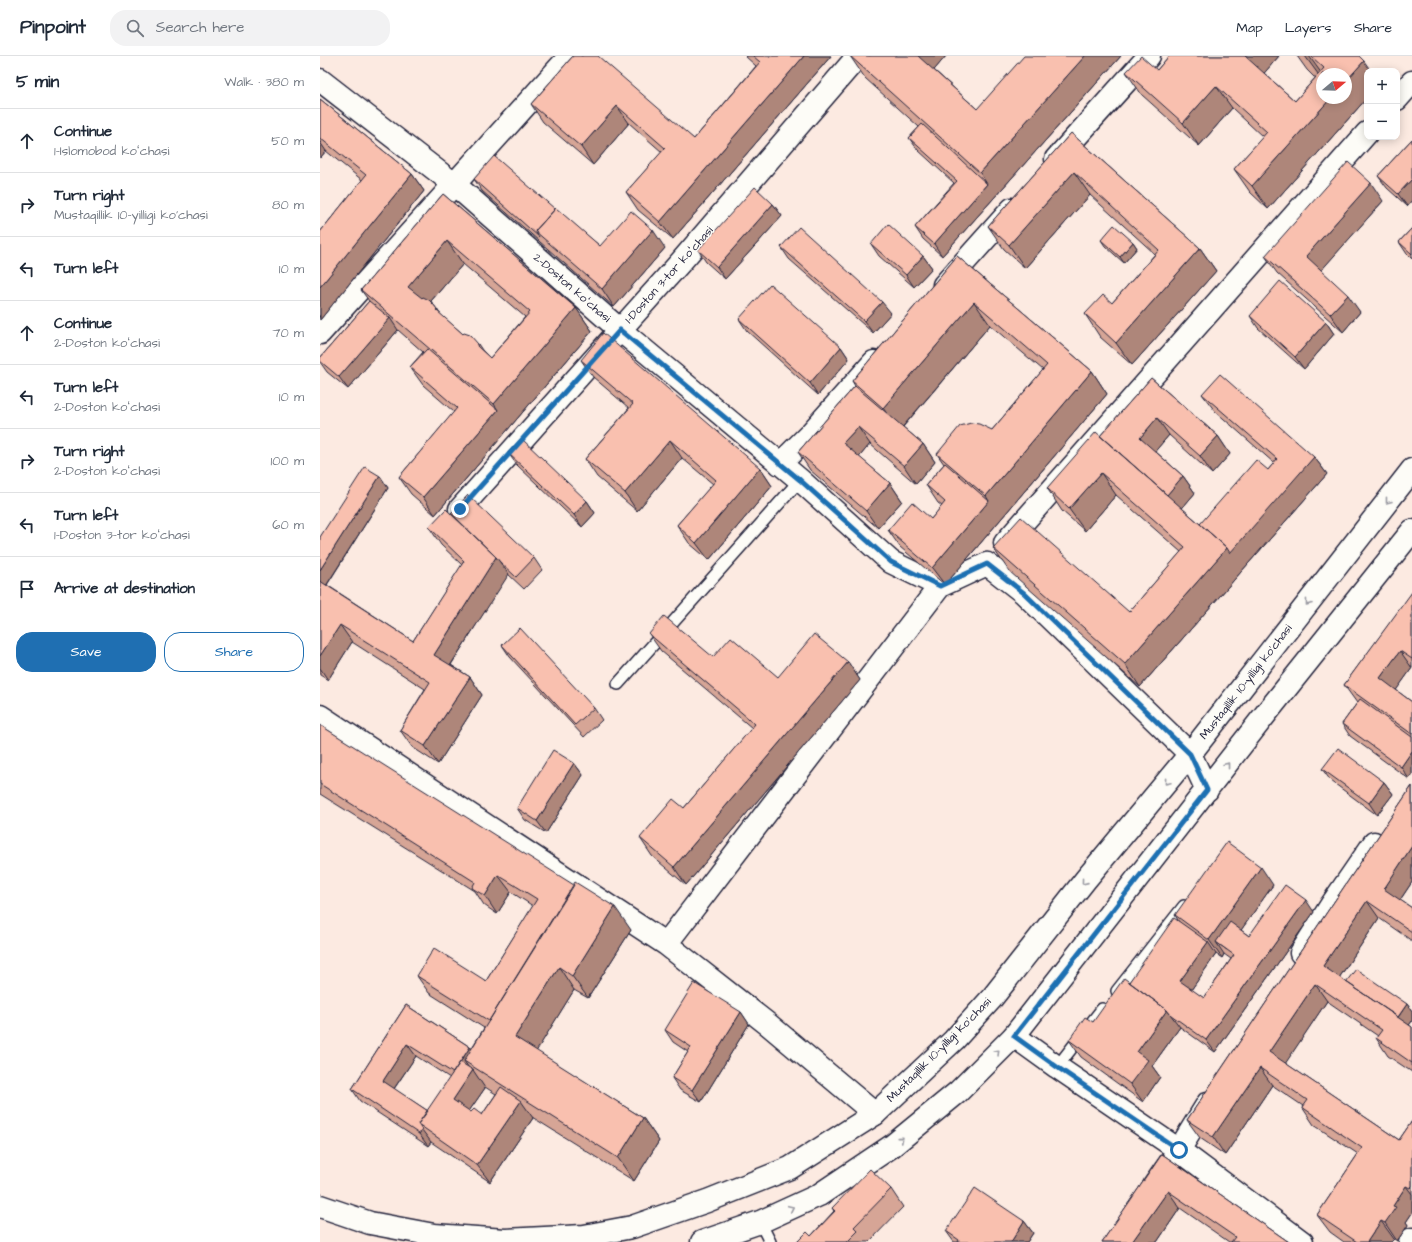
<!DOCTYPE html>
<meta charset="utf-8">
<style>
:root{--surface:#fff;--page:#f2f2f3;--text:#1f2937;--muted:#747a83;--line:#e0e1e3;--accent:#1f6fb2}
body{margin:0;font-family:"Architects Daughter",sans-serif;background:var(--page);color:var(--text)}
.controls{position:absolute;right:12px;top:12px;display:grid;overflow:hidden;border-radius:8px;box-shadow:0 2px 10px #0003}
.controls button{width:36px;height:36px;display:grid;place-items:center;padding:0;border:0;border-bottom:1px solid var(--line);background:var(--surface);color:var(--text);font:20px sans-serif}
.compass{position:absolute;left:996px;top:12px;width:36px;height:36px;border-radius:50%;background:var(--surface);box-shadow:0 2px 10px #0003;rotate:71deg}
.stop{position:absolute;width:12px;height:12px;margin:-9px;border:3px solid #1f6fb2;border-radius:50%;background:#fff}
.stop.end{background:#1f6fb2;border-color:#fff;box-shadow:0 1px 4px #0008}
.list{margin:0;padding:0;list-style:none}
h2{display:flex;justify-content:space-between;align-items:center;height:52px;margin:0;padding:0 16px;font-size:17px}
h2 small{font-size:13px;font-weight:400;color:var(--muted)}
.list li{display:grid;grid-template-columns:26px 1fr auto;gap:12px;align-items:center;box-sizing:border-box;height:64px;padding:0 16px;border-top:1px solid var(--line)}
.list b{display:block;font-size:15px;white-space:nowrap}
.list p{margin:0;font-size:13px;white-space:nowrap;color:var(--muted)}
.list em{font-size:13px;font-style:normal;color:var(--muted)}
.actions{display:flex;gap:8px;padding:12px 16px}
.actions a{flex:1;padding:9px 0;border:1px solid var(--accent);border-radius:16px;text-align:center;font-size:14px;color:var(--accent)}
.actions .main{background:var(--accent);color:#fff}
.icon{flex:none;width:22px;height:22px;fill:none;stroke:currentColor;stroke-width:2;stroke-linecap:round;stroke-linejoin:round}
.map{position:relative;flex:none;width:1092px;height:1186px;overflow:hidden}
header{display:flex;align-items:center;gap:24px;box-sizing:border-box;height:56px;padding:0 20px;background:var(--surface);border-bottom:1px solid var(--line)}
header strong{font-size:19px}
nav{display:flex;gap:22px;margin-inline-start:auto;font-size:14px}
.search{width:280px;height:36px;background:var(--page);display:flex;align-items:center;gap:10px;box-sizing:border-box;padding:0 14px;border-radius:16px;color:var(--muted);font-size:15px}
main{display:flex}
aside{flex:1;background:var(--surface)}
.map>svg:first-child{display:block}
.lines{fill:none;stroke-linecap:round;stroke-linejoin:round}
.lane-casing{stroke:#22223b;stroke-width:14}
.street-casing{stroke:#22223b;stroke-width:25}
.secondary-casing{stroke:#22223b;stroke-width:25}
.lane{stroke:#fdfcf7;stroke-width:11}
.street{stroke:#fdfcf7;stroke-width:22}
.secondary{stroke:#fdfcf7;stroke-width:22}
.wall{fill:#d6a596;stroke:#22223b;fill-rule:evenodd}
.shaded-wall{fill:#ae867a;stroke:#22223b}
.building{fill:#f9c0af;stroke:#22223b;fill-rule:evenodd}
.oneway{stroke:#9a9aa2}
.route{stroke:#1f6fb2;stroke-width:5}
.labels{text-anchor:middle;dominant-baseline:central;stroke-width:3;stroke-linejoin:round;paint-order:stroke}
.street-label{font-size:12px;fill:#22223b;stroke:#fdfcf7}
</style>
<header>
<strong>Pinpoint</strong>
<div class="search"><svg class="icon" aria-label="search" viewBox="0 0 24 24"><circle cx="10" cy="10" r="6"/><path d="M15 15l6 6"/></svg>Search here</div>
<nav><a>Map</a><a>Layers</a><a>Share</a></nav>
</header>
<main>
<aside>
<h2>5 min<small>Walk · 380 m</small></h2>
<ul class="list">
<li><svg class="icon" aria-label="ahead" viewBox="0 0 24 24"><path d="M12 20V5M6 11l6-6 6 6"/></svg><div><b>Continue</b><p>1-Islomobod koʻchasi</p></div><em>50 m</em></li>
<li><svg class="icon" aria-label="right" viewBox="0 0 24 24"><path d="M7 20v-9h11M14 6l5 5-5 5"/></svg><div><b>Turn right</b><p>Mustaqillik 10-yilligi ko'chasi</p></div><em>80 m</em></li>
<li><svg class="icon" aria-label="left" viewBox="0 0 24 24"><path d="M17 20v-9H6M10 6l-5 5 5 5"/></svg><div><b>Turn left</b></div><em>10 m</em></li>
<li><svg class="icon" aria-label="ahead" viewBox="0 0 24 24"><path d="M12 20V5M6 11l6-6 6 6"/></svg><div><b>Continue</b><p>2-Doston koʻchasi</p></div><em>70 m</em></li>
<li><svg class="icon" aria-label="left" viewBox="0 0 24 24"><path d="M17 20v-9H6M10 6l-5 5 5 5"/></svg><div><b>Turn left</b><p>2-Doston koʻchasi</p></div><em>10 m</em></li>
<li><svg class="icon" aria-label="right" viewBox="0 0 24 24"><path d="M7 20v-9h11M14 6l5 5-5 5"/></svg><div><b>Turn right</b><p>2-Doston koʻchasi</p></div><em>100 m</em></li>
<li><svg class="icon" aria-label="left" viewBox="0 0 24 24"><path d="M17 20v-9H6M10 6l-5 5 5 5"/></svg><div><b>Turn left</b><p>1-Doston 3-tor koʻchasi</p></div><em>60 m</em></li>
<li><svg class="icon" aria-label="arrive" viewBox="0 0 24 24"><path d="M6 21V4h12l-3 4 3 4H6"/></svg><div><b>Arrive at destination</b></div></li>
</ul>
<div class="actions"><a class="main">Save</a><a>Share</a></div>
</aside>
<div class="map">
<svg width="1092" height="1186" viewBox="0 0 1092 1186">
<rect width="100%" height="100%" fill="#fceae1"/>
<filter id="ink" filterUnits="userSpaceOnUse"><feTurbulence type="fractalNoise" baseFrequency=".025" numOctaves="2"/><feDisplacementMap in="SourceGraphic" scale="8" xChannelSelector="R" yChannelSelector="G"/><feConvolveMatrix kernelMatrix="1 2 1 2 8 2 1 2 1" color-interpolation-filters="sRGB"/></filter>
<g filter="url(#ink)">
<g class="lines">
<g class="lane-casing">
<path id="lane" d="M298 628 480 424
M797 935 864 850
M737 1011 782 953
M440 1166 450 1186"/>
</g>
<g class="street-casing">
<path id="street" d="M0 24 134 128 300 274 480 424 571 506 620 530 667 508 704 537 870 698
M1077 43 1092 26
M736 103 829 0
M624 229 692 153
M0 277 250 0
M460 408 490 378 554 306
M140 453 359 208 538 0
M685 487 1047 77
M0 660 346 888 449 969 555 1058
M346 888 620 530
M981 897 1012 848 1054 787
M694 980 737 1011 859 1094 982 1186
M834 1130 859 1094 888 1047
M1090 1186 1092 1183"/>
</g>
<g class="secondary-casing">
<path id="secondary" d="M870 698 887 734
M0 1150 50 1167 114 1179 185 1184 264 1180 312 1171 387 1145 470 1112 555 1058 634 984 672 942 766 823 870 698 1092 414
M382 1186 440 1166 499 1139 572 1090 638 1036 694 980 948 655 1092 475"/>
</g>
<use href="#lane" class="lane"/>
<use href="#street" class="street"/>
<use href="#secondary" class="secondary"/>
</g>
<path class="wall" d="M253 0 374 83 436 10 425 0H511L353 183 318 154 306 136 342 96 309 67 273 109 223 66 211 48Z
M530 0H626L614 14 657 53 801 0 622 200 603 183 595 171 634 127 598 94 589 82 599 71 545 22Z
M849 0H959L944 17 975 45 996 21H994L987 14 977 0H1039L1047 15V42L948 153 930 136 914 113 943 81 912 52 879 90 822 39 806 16 837 14Z
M0 43 92 118 104 135 0 264V176L42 124 6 95 0 102Z
M751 77 880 192 896 215 812 309 780 281 765 258 792 247 835 198 770 139 705 212 684 193 668 170Z
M1092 83V144L1087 150 1067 132 1058 120Z
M154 123 235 153 280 190 345 192 294 251 162 135Z
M123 138 256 252 272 275 115 459 91 438 79 421 134 356 103 329 90 311 103 296 78 274 28 333 7 316 0 306V302L49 245 41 234ZM143 208 205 261 170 302 162 294 158 288 143 278 121 259 111 245Z
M1063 145 1001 214 1040 256 1023 276 957 217 945 200Z
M453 148 462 160 405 223 386 206 378 194Z
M1092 172V203L1087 198 1079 186Z
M781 184 813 186 817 192 804 207 785 190Z
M551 188 603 200 612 212 594 231 559 200Z
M461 191 571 257 553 277 469 203Z
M637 200 772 315 787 338 625 529 580 491 568 474 611 463 622 450 618 447 606 429 624 408 617 398 672 374 723 314 670 269 583 371 603 388 615 406 596 428 550 388 539 401 570 427 582 445 558 472 490 414 478 396 535 330 532 325Z
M930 260 1006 266 1014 278 984 313 938 272Z
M419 263 521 291 529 303 498 339 427 275Z
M261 304 440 412 452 430 389 504 369 487 357 469 393 428 362 402 317 455 277 421 265 403 309 352 273 321Z
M831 322 898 380 910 398 892 418 849 379 835 395 863 420 875 437 862 452 880 468 948 414 954 407 895 355 882 338 994 401 1007 418 820 631 689 515 673 492 809 556 861 496 796 439 765 475 742 455 727 432 780 380Z
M188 397 267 445 275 457 262 471 197 409Z
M60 420 68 432 7 529 93 585 142 509 121 489 109 471 131 457 214 502 222 514 204 533 188 518 131 609 150 621 162 639 118 708 92 691 80 674 105 633 32 586 8 624 0 619V481Z
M1092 537V612L1076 634 1092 646V719L1089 723 1030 680 1022 668 1037 647 1024 629Z
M329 578 393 601 458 621 528 606 540 624 366 829 332 800 320 782 364 752 432 672 341 595Z
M182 589 274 652 282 664 264 681 190 601Z
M0 669 311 874 268 942 254 934 216 995 323 1062 339 1085 314 1125 212 1061 213 1062 170 1126 111 1086 108 1090 40 1045 32 1033 86 949 150 991 151 993 164 972 109 937 97 920 166 925 213 850 191 836 177 858 164 849 155 835 0 738ZM96 1000 130 1022 108 1055 74 1033ZM165 1031 176 1038 162 1059 151 1056 149 1055 165 1032Z
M254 707 263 719 226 777 205 764 197 752Z
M1002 713 1064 726 1073 738 1057 759 1011 725Z
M1092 730V826L1080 844 1092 852V885L1059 862 1019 922 1026 926 1087 948 1092 955V965L1089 969 1092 971V1016L1068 1000 1056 982 1058 980 1007 945 965 1007 1079 1084 1092 1065V1157L1086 1166 1088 1169 1077 1185 1074 1183 1071 1186H1024L1010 1176 997 1159 1038 1098 994 1069 982 1051 983 1050 952 1029 905 1099 880 1082 867 1064Z
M953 829 921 874 929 880 994 856 895 996 860 971 832 1010 840 1021 823 1046 761 1001 749 984 773 966 809 926 859 866 855 859ZM896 898 902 902 904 898 911 903 884 942 871 934Z
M421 956 429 968 381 1046 360 1034 352 1022 368 996 353 986 345 974Z
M842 1098 969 1186H909L860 1152 837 1186H782Z
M571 1133 583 1151 549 1186H477L491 1180 514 1155 512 1152Z
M704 1165 713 1177 707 1186H634L626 1175Z"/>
<path class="shaded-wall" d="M484 0H511L353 183 340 166Z
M597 0H626L610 19Z
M765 0H801L622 200 614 188 667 128 660 117Z
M924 0H959L940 22Z
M985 0H989L1002 18 1001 22Z
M1044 5 1051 15H1047V42L948 153 932 130 1011 42H1026V25Z
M896 30 912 52 879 90 863 67Z
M297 50 309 67 273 109 261 91Z
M0 86 6 95 0 102Z
M754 116 770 139 705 212 689 189Z
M92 118 104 135 0 264V231Z
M1092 123V144L1087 150 1078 138Z
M1051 127 1063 145 998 218 986 200Z
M453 148 462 160 405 223 397 211Z
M333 174 345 192 294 251 282 233Z
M127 185 143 208 104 253 88 231Z
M813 186 817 192 804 207 800 201Z
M880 192 896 215 812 309 796 287Z
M603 200 612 212 594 231 586 219Z
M1028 239 1040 256 1023 276 1010 258Z
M562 246 571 257 553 277 544 265Z
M654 246 670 269 579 375 563 352Z
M113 248 129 270 116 254Z
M256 252 272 275 115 459 103 441 178 354 174 348Z
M70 262 78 274 28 333 19 321Z
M1006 266 1014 278 984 313 975 301Z
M521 291 529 303 498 339 490 327Z
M772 315 787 338 625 529 612 512 669 445 666 440Z
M837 362 849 379 832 399 820 382Z
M538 371 550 388 536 405 523 387Z
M898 380 910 398 892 418 880 400Z
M350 384 362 402 317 455 305 437Z
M603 388 615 406 596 428 584 410Z
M994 401 1007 418 820 631 805 608 907 492Z
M440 412 452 430 389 504 376 487Z
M781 417 796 439 765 475 749 453Z
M60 420 68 432 4 533 0 527V514Z
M863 420 875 437 858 457 846 440Z
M570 427 582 445 558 472 546 455Z
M267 445 275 457 262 471 254 459Z
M176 501 189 518 126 616 114 599Z
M20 569 32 586 8 624 0 612V600Z
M1080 595 1092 612 1072 640 1060 622Z
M528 606 540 624 366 829 354 811Z
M150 621 162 639 118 708 105 690Z
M1092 695V719L1089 723 1081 711Z
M254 707 263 719 226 777 217 765Z
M1064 726 1073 738 1057 759 1049 747Z
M1092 790V826L1076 850 1064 833Z
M941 811 953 829 907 894 896 886 904 898 902 902 889 884Z
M178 819 191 836 177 858 165 840Z
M986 844 994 856 895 996 886 984Z
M1047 845 1059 862 1015 928 1003 910Z
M295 851 311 874 268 942 252 920Z
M888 886 896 898 869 937 860 925Z
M239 911 254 934 211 1004 195 981Z
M995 928 1007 945 961 1014 949 996Z
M1087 948 1092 955V965L1085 975 1077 963Z
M847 954 860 971 832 1010 840 1021 823 1046 810 1028 817 996Z
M421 956 429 968 381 1046 372 1034Z
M87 988 96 1000 71 1037 63 1025Z
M150 991 159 1003 144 1005 151 1015 133 1018Z
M940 1012 952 1029 905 1099 893 1081Z
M153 1014 165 1032 145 1061 133 1044Z
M201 1045 213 1062 170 1126 157 1109Z
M323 1062 339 1085 314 1125 298 1102Z
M102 1074 111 1086 108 1090 99 1078Z
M1086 1130 1092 1138V1157L1086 1166 1088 1169 1077 1185 1065 1167 1073 1150Z
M848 1135 860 1152 837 1186H812Z
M704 1165 713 1177 707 1186H691Z
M1061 1165 1074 1183 1071 1186H1047Z"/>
<path class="building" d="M253 0H278L374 83 440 6 433 0H484L340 166 306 136 345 92 297 50 261 91 211 48Z
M530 0H598L657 53 704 0H765L660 117Z
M821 0 837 14 849 0H925L975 45 1004 12 991 0H1039L1044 5 1026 25V18H1002V42H1011L932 130 914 113 947 76 896 30 863 67 806 16Z
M0 43 92 118 0 231V176L46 119 0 82Z
M602 68 667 128 614 188 595 171 637 125 589 82Z
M751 77 880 192 796 287 765 258 783 239 792 247 839 194 754 116 689 189 668 170Z
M1092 83V123L1078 138 1058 120Z
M174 100 235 153 215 175 219 181 154 123Z
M1028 106 1051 127 986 200 1028 239 1010 258 945 200Z
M435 131 453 148 397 211 378 194Z
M123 138 256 252 174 348 41 234ZM127 185 210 256 170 302 157 290 158 288 150 279 144 277 143 278 116 254 117 253 113 248 109 244 103 241 102 242 88 231Z
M236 152 280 190 311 155 333 174 282 233 215 175Z
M568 168 603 200 586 219 551 188Z
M794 169 813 186 800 201 781 184Z
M479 171 562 246 544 265 461 191Z
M1092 172V198L1079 186Z
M637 200 772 315 666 440 617 398 640 370 651 367 659 368 672 374 727 309 654 246 563 352 532 325Z
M960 225 1006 266 975 301 930 260Z
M450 228 521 291 490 327 419 263Z
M49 245 70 262 19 321 0 305V302Z
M283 277 440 412 376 487 357 469 396 424 350 384 305 437 265 403 313 348 261 304Z
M107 293 178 354 103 441 79 421 137 352 90 311Z
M900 318 994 401 910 497 907 492 880 468 936 404 948 414 957 403 882 338Z
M831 322 898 380 880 400 837 362 820 382 863 420 847 439 780 380Z
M535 330 603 388 584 410 538 371 523 387 570 427 546 455 478 396Z
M776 376 907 492 805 608 673 492 701 461 809 556 865 491 781 417 749 453 727 432Z
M202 383 267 445 254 459 188 397Z
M625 407 669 445 612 512 568 474 592 446 611 463 625 446 606 429Z
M45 411 60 420 0 514V481Z
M148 439 214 502 196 521 180 506 176 501 131 457Z
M126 453 176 501 114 599 150 621 105 690 80 674 110 626 20 569 0 600V525L93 585 144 505 109 471Z
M1092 536V603L1080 595 1060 622 1092 646V678L1024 629Z
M344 560 393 601 411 581 458 621 494 578 528 606 354 811 320 782 353 743 364 752 435 668 329 578Z
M200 572 274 652 255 669 182 589Z
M1040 643 1092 681V695L1081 711 1022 668Z
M0 669 254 829 169 965 97 920 114 892 166 925 217 843 178 819 165 840 152 832 155 826 0 728Z
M1018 692 1064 726 1049 747 1002 713Z
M233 694 254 707 217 765 197 752Z
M1092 730V790L1064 833 1092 852V876L1047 845 1003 910 1092 971V1007L1056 982 1062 974 995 928 949 996 1079 1084 1092 1065V1130L1090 1132 1086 1130 1073 1150 1076 1151 1065 1167 1061 1165 1047 1186H1037L997 1159 1042 1092 982 1051 987 1044 940 1012 893 1081 867 1064Z
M907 786 941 811 889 884 855 859Z
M255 826 295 851 252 920 239 911 195 981 323 1062 298 1102 144 1005Z
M965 829 986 844 886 984 851 959 847 954 809 926 854 862 888 886 860 925 884 942 914 899 896 886 910 866 929 880Z
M1036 913 1087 948 1078 961 1026 926Z
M804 922 847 954 817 996 828 1004 810 1028 749 984 765 961 773 966Z
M374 927 421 956 372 1034 352 1022 371 991 345 974Z
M86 949 150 991 133 1017 87 988 63 1025 108 1055 98 1068 102 1074 99 1078 32 1033Z
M140 1006 153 1014 133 1044 151 1056 154 1053 162 1059 181 1031 201 1045 157 1109 98 1068Z
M842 1098 969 1186H911L915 1181 848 1135 812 1186H782Z
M550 1113 571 1133 534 1171 538 1175 527 1186H477L487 1176 491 1180 515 1155 512 1152Z
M655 1132 704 1165 691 1186H638L639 1184 626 1175Z"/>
<defs><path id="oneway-chevron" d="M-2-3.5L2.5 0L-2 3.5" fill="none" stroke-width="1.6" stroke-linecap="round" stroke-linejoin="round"/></defs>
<g class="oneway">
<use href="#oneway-chevron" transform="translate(1068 445) rotate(128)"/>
<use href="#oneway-chevron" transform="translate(988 547) rotate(128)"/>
<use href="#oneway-chevron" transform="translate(907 709) rotate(-52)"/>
<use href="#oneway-chevron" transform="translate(847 726) rotate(130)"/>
<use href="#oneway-chevron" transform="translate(764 826) rotate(129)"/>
<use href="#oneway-chevron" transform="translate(677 996) rotate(-45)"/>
<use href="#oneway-chevron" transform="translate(581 1083) rotate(-40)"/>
<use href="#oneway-chevron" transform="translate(471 1152) rotate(-25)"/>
</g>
</g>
<g class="lines" filter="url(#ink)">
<path class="route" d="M140 453 300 274 480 424 571 506 620 530 667 508 704 537 870 698 887 734 694 980 737 1011 859 1094"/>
</g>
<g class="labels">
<g class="street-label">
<text transform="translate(349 219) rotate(-48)">1-Doston 3-tor koʻchasi</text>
<text transform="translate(252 232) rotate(41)">2-Doston koʻchasi</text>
<text transform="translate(926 626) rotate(-52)">Mustaqillik 10-yilligi ko'chasi</text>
<text transform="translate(619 994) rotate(-45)">Mustaqillik 10-yilligi ko'chasi</text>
</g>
</g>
</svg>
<div class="controls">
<button>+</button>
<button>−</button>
</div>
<svg class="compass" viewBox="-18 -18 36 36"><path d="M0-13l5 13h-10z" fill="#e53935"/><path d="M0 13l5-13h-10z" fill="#747a83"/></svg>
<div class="stop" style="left:859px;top:1094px"></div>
<div class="stop end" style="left:140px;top:453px"></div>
</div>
</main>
